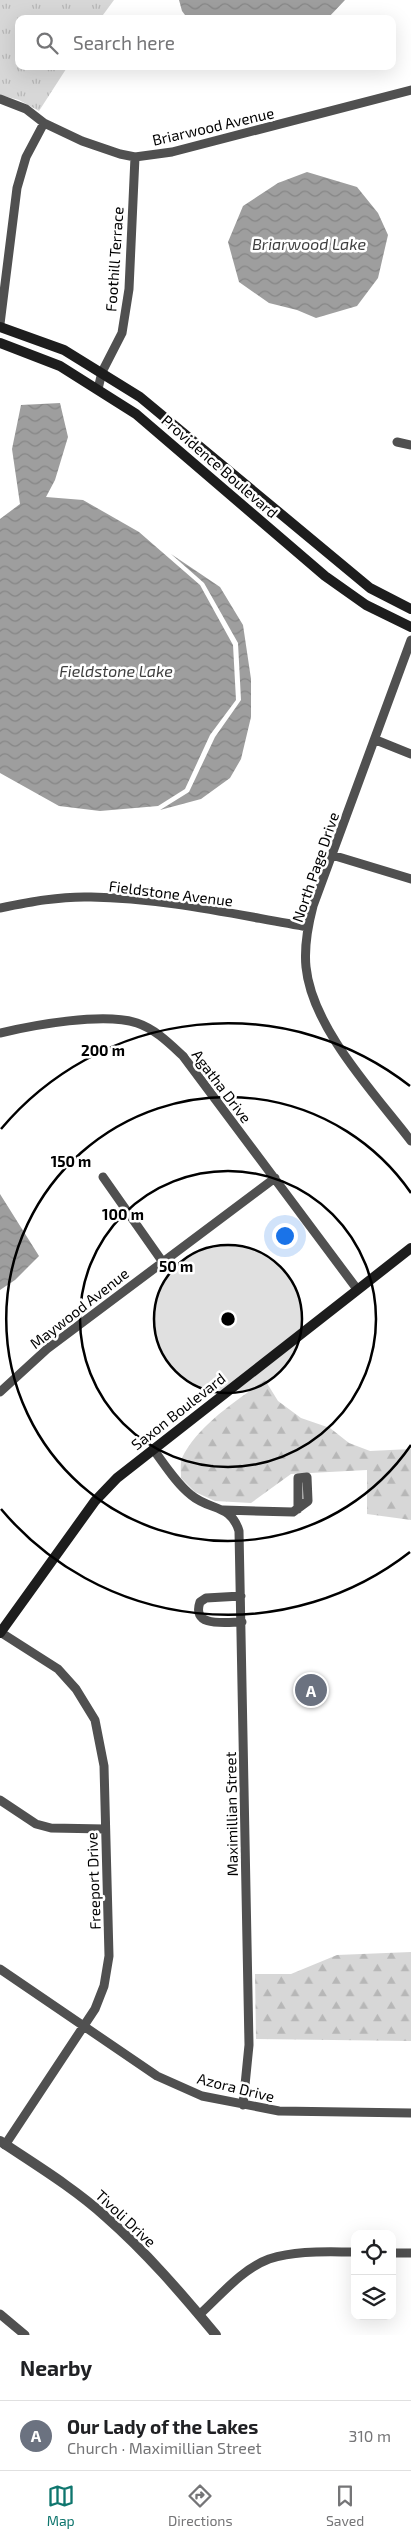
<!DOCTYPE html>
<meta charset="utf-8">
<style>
:root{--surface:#fff;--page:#f2f2f2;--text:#202124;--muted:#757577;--line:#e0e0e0;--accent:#0f766e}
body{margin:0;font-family:"Exo 2",sans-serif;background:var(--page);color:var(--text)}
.controls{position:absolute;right:15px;bottom:15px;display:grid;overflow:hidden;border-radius:10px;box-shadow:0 5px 20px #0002}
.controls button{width:45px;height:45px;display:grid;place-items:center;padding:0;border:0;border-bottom:1px solid var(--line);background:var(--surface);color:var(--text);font:25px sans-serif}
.you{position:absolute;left:284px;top:1235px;width:18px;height:18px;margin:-12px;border:4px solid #fff;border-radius:50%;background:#1a73e8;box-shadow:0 0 0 8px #1a73e833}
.badge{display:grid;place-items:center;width:32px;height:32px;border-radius:50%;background:var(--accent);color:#fff;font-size:16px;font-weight:700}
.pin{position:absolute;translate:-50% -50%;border:2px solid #fff;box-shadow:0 1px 5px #0006}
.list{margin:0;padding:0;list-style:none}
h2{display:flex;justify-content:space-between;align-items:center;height:65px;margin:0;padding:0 20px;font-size:21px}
h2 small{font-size:16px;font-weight:400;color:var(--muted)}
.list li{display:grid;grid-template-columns:32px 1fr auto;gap:15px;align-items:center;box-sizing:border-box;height:70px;padding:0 20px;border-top:1px solid var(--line)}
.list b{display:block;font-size:19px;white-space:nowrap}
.list p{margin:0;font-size:16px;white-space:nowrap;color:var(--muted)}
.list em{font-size:16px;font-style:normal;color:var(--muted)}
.icon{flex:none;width:28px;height:28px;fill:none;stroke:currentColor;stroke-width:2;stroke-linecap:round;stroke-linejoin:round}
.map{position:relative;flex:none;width:411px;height:2335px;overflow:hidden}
.search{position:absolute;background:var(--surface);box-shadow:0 5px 20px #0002;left:15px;right:15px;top:15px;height:55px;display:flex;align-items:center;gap:12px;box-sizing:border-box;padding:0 18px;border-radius:10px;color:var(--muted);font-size:19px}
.sheet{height:135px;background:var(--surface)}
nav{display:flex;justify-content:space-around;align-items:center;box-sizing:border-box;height:70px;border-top:1px solid var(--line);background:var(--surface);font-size:14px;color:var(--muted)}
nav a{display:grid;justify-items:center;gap:2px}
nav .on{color:var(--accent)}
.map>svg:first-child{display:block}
.forest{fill:url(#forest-firs)}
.park{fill:url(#park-tufts)}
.water{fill:url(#water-waves)}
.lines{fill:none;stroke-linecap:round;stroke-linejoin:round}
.minor{stroke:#505050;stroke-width:9}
.tertiary{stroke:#505050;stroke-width:10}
.secondary{stroke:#1d1d1d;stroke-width:10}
.ring{fill:none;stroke:#000;stroke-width:2.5}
.labels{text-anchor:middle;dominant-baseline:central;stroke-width:5;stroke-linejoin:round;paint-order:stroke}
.street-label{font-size:15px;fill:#000;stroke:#fff}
.water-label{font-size:16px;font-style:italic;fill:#3f3f3f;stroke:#fff}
.centre{fill:#000;stroke:#fff;stroke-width:2.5}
.ring-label{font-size:15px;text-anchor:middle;font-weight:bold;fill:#000;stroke:#fff;stroke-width:5;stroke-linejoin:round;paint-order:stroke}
</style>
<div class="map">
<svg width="411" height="2335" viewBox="0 0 411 2335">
<defs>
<pattern id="forest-firs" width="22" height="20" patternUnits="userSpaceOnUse" patternTransform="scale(1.25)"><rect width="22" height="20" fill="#d7d7d7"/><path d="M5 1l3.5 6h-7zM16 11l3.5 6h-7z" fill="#b7b7b7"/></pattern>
<pattern id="park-tufts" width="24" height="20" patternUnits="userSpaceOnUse" patternTransform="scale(1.25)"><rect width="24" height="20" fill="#d7d7d7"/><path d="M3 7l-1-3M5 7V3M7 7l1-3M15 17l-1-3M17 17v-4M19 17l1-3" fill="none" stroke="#b7b7b7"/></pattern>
<pattern id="water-waves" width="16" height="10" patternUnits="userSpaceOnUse" patternTransform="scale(1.25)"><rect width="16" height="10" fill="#9e9e9e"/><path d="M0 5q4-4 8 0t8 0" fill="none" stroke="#868686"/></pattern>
</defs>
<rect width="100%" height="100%" fill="#fff"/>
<path class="forest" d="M265 1380 278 1401 301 1418 330 1428 349 1443 370 1451 411 1449V1520L367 1514V1470L291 1474 251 1503 215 1501 195 1492 181 1478C181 1472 180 1463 182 1458 198 1425 236 1401 265 1380Z
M411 1952V2041L256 2039 255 1974H291L337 1955Z"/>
<path class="park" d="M0 0H114L100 19H19V66H68L39 111 19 100 0 95Z"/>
<path class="water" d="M179 0H345L327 19H188L182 11Z
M307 172 357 187 378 213 388 235 378 278 357 306 316 318 297 310 269 303 239 282 228 242 243 206 278 183Z
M60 403 68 437 55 480 46 497 83 500 139 532 200 585 233 645 236 700 210 735 185 789 158 806 100 811 59 806 0 773V519L20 504 12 449 21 405Z
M171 554 220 587 243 625 251 679V717L241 759 230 778 201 799 160 810 189 792 215 737 241 700 238 643 204 583Z
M0 1194 39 1256 15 1280 0 1290Z"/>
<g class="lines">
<path class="minor" d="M0 99 26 109 44 123 82 141 120 154 135 157 172 152 411 90
M0 324 17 188 26 157 44 123
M98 389 102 372 122 333 129 289 135 157
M397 442 411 445
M411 640 313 906C308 925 304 947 306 967 312 1028 375 1094 411 1141
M376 740 411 754
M332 855 411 879
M0 908C30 902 60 896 91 897 164 898 237 915 308 927
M0 1033C34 1025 104 1012 137 1023 155 1029 169 1043 183 1056L357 1289
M103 1177 162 1261
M0 1392 47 1349 275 1178
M153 1449C165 1465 176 1483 191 1495 210 1511 231 1504 239 1531L249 2045 243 2105
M223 1510 293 1512 308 1501 307 1477 298 1478V1509
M241 1596 206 1598 200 1602C191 1628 226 1622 242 1622
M0 1632 58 1669 76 1689 95 1720 104 1766 109 1956 104 1986 95 2009 5 2145
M0 1800 36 1824 51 1828 105 1829
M0 1969 157 2076 202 2096 279 2111 411 2113
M392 2253H411
M0 2314 25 2335
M199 2315C220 2296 242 2269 269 2259 297 2250 326 2252 355 2252"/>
<path class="tertiary" d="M0 2141C36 2165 74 2188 106 2217 146 2252 182 2294 216 2335"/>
<path class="secondary" d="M0 327 64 350 140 397 370 588 411 609
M0 343 60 366 136 414 325 576 366 605 411 627
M0 1633 95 1501 117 1478 411 1248"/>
</g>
<circle cx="228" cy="1319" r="74" fill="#000" fill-opacity=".12"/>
<g class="ring">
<circle cx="228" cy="1319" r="74"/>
<circle cx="228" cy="1319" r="148"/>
<path d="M411 1445A222 222 0 1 1 411 1193"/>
<path d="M410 1552A296 296 0 0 1 1 1509M1 1129A296 296 0 0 1 410 1086"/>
</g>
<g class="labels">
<g class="street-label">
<text transform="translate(213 126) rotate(-13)">Briarwood Avenue</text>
<text transform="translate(114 259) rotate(-86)">Foothill Terrace</text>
<text transform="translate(220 466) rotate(41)">Providence Boulevard</text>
<text transform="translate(315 867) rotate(-71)">North Page Drive</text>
<text transform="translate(171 893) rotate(7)">Fieldstone Avenue</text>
<text transform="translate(222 1086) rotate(53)">Agatha Drive</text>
<text transform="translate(79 1308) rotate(-38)">Maywood Avenue</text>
<text transform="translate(178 1411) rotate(-38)">Saxon Boulevard</text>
<text transform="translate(231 1814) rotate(-91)">Maximillian Street</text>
<text transform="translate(93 1881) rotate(-92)">Freeport Drive</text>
<text transform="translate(236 2087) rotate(14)">Azora Drive</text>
<text transform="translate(126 2218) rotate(43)">Tivoli Drive</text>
</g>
<g class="water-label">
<text x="309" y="243">Briarwood Lake</text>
<text x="116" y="670">Fieldstone Lake</text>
</g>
</g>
<circle cx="228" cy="1319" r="8" class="centre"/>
<g class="ring-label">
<text x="103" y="1056">200 m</text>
<text x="71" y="1167">150 m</text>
<text x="123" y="1220">100 m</text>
<text x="176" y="1272">50 m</text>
</g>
</svg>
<div class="controls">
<button><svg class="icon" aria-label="locate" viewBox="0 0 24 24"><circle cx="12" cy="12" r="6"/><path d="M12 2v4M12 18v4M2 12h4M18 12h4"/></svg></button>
<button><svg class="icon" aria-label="layers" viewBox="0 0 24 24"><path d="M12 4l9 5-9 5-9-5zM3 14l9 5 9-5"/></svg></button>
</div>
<div class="you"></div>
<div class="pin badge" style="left:311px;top:1690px;background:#6b7280">A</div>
<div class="search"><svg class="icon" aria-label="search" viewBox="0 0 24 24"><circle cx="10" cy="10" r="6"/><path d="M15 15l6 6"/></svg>Search here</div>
</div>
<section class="sheet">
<h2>Nearby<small></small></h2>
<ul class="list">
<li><span class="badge" style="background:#6b7280">A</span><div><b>Our Lady of the Lakes</b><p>Church · Maximillian Street</p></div><em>310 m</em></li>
</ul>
</section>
<nav>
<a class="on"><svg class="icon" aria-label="map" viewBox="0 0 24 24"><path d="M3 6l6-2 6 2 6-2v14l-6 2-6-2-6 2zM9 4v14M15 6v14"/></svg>Map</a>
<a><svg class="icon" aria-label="directions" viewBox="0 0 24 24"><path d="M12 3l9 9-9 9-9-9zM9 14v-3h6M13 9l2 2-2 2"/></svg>Directions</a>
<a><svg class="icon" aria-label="saved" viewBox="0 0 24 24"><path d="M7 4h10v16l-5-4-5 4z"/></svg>Saved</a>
</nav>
